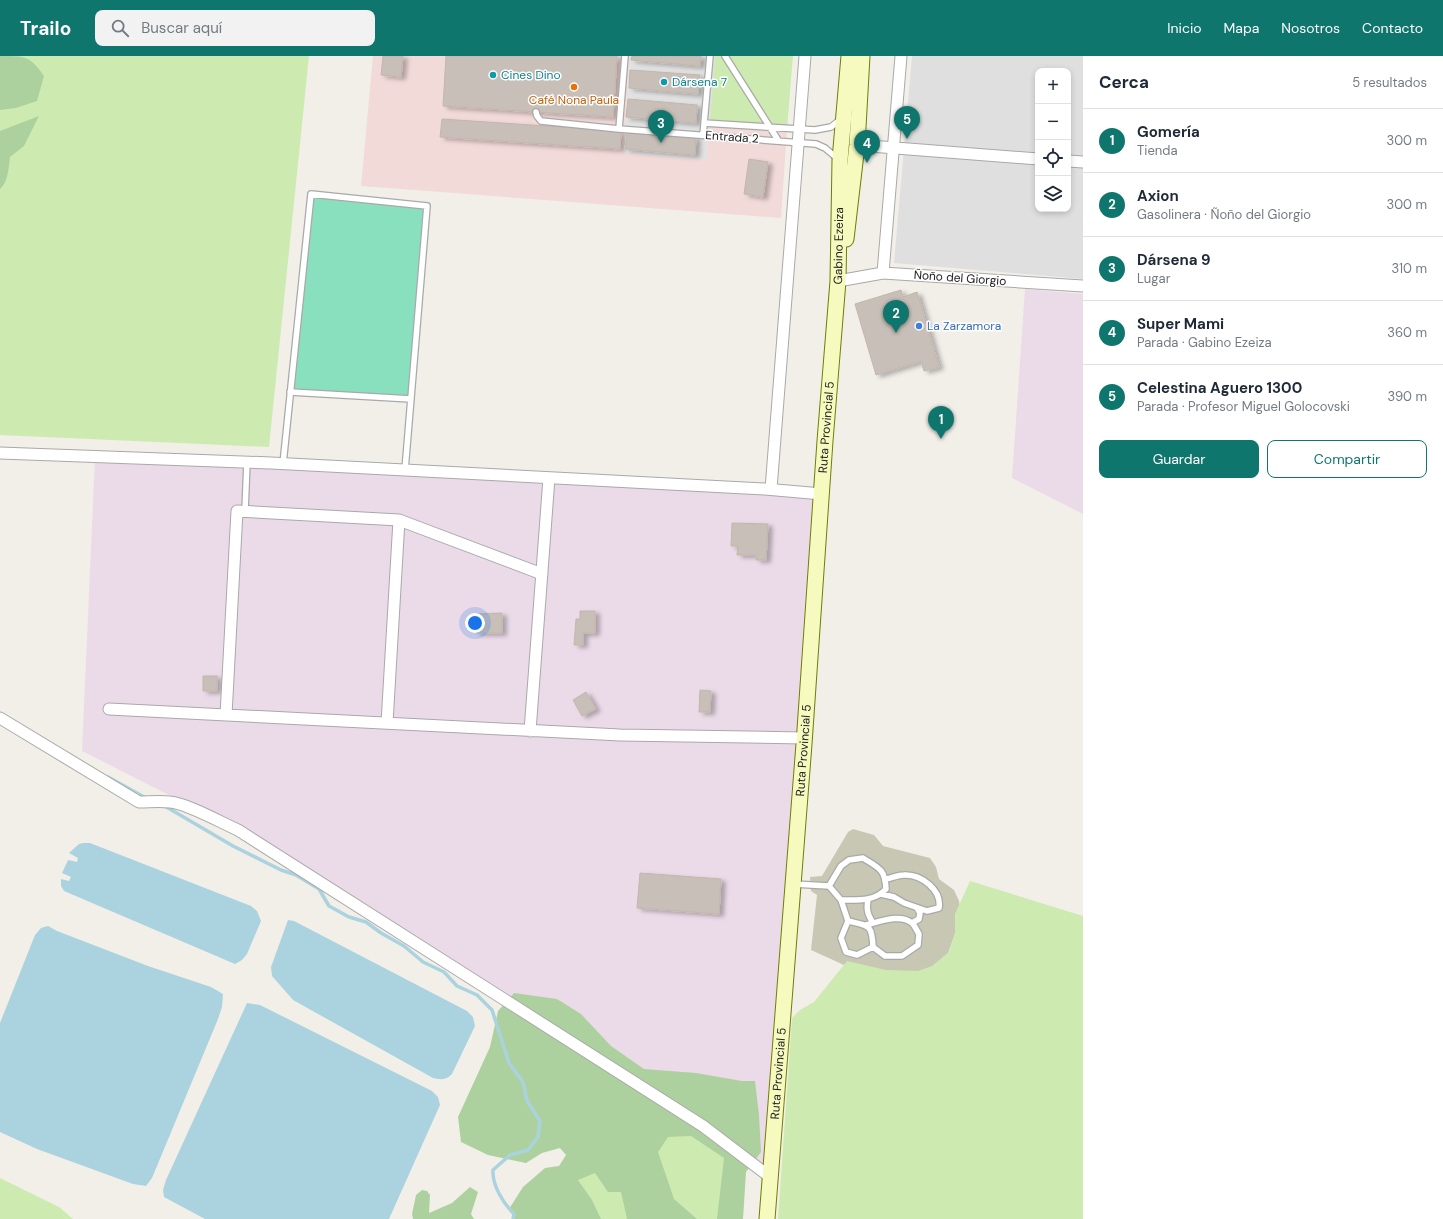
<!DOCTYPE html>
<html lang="es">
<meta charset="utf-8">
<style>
:root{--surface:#fff;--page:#f2f2f3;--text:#1f2937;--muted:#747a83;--line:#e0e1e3;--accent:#0f766e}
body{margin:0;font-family:"DM Sans",sans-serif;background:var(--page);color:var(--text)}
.controls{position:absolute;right:12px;top:12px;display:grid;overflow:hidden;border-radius:8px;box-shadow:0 2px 6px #0003}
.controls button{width:36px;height:36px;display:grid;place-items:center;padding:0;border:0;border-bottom:1px solid var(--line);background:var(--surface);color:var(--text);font:20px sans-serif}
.you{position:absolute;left:475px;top:567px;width:14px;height:14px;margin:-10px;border:3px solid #fff;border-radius:50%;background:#1a73e8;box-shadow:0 0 0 6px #1a73e833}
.badge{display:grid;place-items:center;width:26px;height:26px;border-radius:50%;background:var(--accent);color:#fff;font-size:13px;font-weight:700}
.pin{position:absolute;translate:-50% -33px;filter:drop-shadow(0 1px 2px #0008)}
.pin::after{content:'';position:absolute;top:21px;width:14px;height:12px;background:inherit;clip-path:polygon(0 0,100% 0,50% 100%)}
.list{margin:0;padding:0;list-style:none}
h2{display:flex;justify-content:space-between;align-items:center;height:52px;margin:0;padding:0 16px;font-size:17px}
h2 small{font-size:13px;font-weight:400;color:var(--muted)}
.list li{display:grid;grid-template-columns:26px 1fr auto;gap:12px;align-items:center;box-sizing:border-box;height:64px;padding:0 16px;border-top:1px solid var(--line)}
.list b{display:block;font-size:15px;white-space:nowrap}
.list p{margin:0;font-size:13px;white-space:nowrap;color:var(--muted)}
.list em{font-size:13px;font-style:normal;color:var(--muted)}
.actions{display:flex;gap:8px;padding:12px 16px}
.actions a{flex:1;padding:9px 0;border:1px solid var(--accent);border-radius:8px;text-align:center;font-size:14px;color:var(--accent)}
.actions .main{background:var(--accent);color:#fff}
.icon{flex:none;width:22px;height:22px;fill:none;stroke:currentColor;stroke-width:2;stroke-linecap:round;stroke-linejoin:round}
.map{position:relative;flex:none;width:1083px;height:1163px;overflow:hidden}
header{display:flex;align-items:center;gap:24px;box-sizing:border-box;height:56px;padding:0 20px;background:var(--accent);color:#fff}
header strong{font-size:19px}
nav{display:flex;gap:22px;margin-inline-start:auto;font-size:14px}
.search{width:280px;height:36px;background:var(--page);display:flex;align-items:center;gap:10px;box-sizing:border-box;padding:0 14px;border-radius:8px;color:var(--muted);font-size:15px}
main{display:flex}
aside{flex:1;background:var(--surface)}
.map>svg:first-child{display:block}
.residential{fill:#e0dfdf;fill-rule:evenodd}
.commercial{fill:#f2dad9}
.industrial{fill:#ebdbe8}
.construction{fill:#c7c7b4}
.grass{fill:#cdebb0}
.forest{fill:#add19e}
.pitch{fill:#88e0be}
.parking{fill:#e2e2e2}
.water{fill:#aad3df}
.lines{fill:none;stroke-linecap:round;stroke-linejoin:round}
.stream{stroke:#aad3df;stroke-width:3.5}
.building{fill:#c7bfb8;stroke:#c4b6ab;filter:url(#shadow)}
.lane-casing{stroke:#a9a9a9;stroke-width:8}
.street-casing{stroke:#a9a9a9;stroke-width:13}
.secondary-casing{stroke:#707d05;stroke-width:17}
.lane{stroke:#fff;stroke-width:5.5}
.street{stroke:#fff;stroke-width:11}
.secondary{stroke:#f7fabf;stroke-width:15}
.culture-dot{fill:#0f9aa8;stroke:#fff;stroke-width:1.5}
.food-dot{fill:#e8710a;stroke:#fff;stroke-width:1.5}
.shop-dot{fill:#3f7fe0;stroke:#fff;stroke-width:1.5}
.labels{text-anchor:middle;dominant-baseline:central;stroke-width:3;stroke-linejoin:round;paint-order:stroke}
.culture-label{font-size:12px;fill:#0d838f;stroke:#fff;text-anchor:start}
.food-label{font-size:12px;fill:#c56008;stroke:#fff}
.street-label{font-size:12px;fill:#222;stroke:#fff}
.shop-label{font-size:12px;fill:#366cbe;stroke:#fff;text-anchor:start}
</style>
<header>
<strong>Trailo</strong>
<div class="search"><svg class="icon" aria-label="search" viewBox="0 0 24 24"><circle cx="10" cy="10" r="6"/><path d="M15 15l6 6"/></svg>Buscar aquí</div>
<nav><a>Inicio</a><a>Mapa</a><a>Nosotros</a><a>Contacto</a></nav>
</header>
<main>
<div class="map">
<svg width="1083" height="1163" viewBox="0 0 1083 1163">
<defs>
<filter id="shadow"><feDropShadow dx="4.5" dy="2.5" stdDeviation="2" flood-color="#0004"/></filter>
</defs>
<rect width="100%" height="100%" fill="#f2efe9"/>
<path class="residential" d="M912 0H1083V223L894 207ZM1038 15H1068V153H1038Z"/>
<path class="commercial" d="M373 0H792L781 162 361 130Z"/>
<path class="industrial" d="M1025 233 1083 238V458L1012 422Z
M95 401 822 438 770 1121 238 774 82 695Z"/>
<path class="construction" d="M853 773 874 779 883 790 930 802 936 811 939 823 954 834 959 845 961 860 941 918 891 922 844 909 811 894 817 839 811 835 810 821 822 820 848 776Z"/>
<path class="grass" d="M0 0H309L269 391 0 379Z
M710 0H793L787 72 704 67Z
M970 825 1083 860V1163H778L792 962 800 954 814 946 847 905 886 914 918 915 932 910 949 896 955 877V858Z
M668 1065 730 1096 725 1163H543L574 1110Z
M0 1122 59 1151 73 1163H0Z"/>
<path class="forest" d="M0 0C26 0 30 0 44 20L37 45 16 52 0 54Z
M39 60 24 90 10 101C9 110 8 127 0 133V75Z
M514 937 557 943 581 958 611 990 644 1013 696 1017 742 1025H755L759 1059 761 1096 746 1116 743 1163H717L724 1102 691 1080 668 1081 658 1096 674 1143 697 1163H627L621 1136H608L595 1117 578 1124 592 1144 601 1163H513L514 1158 509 1153 523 1131 545 1112 559 1110 566 1099 560 1092 542 1097 526 1107 488 1099 461 1086 458 1061 490 991 498 955Z
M470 1131 478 1136 471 1158 474 1163H413L412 1158 416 1139 422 1134 427 1135 430 1139 429 1157 452 1147Z"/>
<path class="pitch" d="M311 138 427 150 411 343 290 336Z"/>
<path class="parking" d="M630 0H715L707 104 623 97Z"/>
<path class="water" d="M83 787H90L251 850 257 855 261 865 247 898 242 904 235 908 64 835 61 830V823L69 825 71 821 62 817 68 804 77 806 78 802 69 797 79 788Z
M288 864 294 865 467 955 473 961 475 970 452 1018C446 1024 441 1024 433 1022L293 944 272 920 271 911Z
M48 870 57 875 148 910 211 931 223 938 222 951 218 963 152 1122 146 1130 133 1128 37 1093 0 1076V967L35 879 41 872Z
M247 947 260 949 432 1035 438 1041 440 1049 389 1163H205L164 1141 163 1134 166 1124Z"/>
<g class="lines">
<path class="stream" d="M108 721 146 742
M163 749 233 790 281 814 296 819 319 833 329 850 349 861 366 866 381 877 404 890 423 906 444 916 457 930 477 939 492 954 509 1007 523 1026 527 1045 540 1065 538 1081 528 1094 510 1099 493 1114C492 1129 503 1147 514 1158L513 1163"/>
</g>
<path class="building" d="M383 0H403L401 21 381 19Z
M446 0H617L613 61 443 50Z
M632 0H701L700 10 631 4Z
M630 14 700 19 698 38 629 32Z
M628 43 697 49 696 67 626 61Z
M442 63 621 75 620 93 440 81Z
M627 75 696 81 695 99 625 93Z
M749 103 768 106 763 141 744 138Z
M901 234 903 241 917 236 939 311 924 315 921 305 876 319 855 248Z
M732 467 768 468 766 504H756V499H737L738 490H731Z
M580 555H595V577H583V589H574L576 563H580Z
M502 557V577H476V558Z
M203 620H217V635H203Z
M700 634 711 635 710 656H699Z
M586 636 596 653 582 660 573 644Z
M640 817 721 823 719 858 637 852Z"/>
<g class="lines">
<g class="lane-casing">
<path id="lane" d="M725 0 778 84
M536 56 537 60 541 65 619 73 816 88 825 92 838 103
M704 67 815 74 831 71 841 63
M619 73 625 0
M703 79 710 0
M290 336 411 343
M283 408 311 138 427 150 405 414
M245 455 247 406
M794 828 829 830 841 844 848 865 841 882 846 896 857 899 873 891C872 868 869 870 848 865
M829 830 841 810 849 804 863 802C879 812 885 813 886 833 874 846 857 844 841 844
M881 838 894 841 904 847 927 855 939 852C942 834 921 818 904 819 898 819 892 822 886 823
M868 844C866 854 868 859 873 867
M912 867 919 863 920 857 917 852
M866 869C879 866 900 857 912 867 915 870 917 875 919 878L918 889 902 900H885L873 891"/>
</g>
<g class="street-casing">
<path id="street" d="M857 89 1038 103
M1068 105 1083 106
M883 217 901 0
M838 225 883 217 1083 230
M0 397 271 407 765 433 822 438
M771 433 805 0
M109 653 620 679 804 682
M226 659 237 455 399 464 542 518
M0 662 139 746C149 746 160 745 170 746 186 747 222 767 238 774L703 1070 770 1121
M387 667 399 464
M530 675 549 422"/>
</g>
<g class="secondary-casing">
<g id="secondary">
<path d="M846 183 857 89 862 0"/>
<path id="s1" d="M767 1163 804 688 825 385 838 225 840 104 849 0"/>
</g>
</g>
<use href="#lane" class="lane"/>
<use href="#street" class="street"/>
<use href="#secondary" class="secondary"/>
</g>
<g class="culture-dot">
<circle cx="493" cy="19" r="4"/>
<circle cx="664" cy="26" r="4"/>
</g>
<circle class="food-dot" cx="574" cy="31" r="4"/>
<circle class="shop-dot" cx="919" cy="270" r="4"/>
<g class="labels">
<g class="culture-label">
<text x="501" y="19">Cines Dino</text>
<text x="672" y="26">Dársena 7</text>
</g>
<g class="food-label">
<text x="574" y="44">Café Nona Paula</text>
</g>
<g class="street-label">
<text transform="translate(732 81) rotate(4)">Entrada 2</text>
<text stroke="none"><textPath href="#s1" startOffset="976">Gabino Ezeiza</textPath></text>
<text transform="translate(960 222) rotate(4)">Ñoño del Giorgio</text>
<text stroke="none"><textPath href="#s1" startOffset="794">Ruta Provincial 5</textPath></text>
<text stroke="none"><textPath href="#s1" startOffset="470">Ruta Provincial 5</textPath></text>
<text stroke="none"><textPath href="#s1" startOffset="146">Ruta Provincial 5</textPath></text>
</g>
<g class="shop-label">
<text x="927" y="270">La Zarzamora</text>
</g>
</g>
</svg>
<div class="controls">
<button>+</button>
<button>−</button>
<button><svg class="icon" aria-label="locate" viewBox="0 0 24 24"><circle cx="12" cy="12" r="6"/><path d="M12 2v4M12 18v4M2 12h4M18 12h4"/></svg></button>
<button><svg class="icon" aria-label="layers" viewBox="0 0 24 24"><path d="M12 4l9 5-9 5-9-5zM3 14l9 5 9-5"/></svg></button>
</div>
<div class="you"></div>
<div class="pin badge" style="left:941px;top:383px">1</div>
<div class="pin badge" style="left:896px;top:277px">2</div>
<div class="pin badge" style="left:661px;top:87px">3</div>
<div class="pin badge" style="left:867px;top:107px">4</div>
<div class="pin badge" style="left:907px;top:83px">5</div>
</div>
<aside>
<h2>Cerca<small>5 resultados</small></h2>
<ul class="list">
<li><span class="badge">1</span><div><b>Gomería</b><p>Tienda</p></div><em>300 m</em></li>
<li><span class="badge">2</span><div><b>Axion</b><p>Gasolinera · Ñoño del Giorgio</p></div><em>300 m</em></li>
<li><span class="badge">3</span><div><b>Dársena 9</b><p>Lugar</p></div><em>310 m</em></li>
<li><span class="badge">4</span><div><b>Super Mami</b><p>Parada · Gabino Ezeiza</p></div><em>360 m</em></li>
<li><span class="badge">5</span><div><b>Celestina Aguero 1300</b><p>Parada · Profesor Miguel Golocovski</p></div><em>390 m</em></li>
</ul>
<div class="actions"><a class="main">Guardar</a><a>Compartir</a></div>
</aside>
</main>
